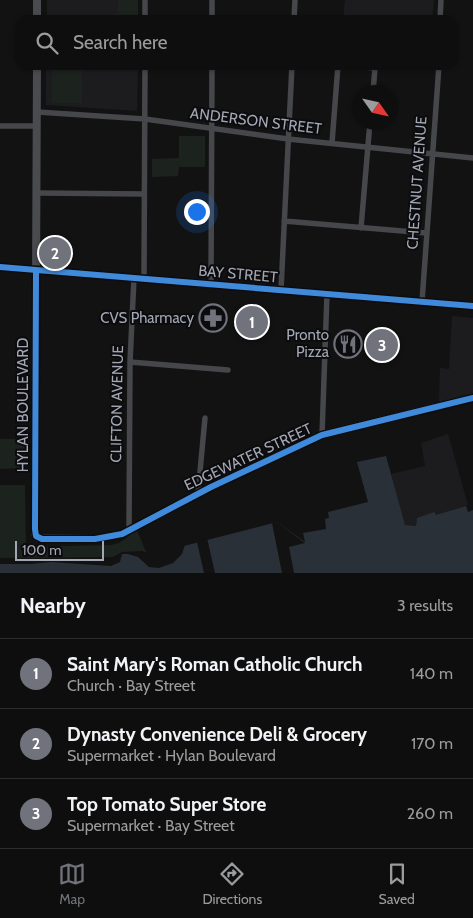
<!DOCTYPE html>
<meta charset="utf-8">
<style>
:root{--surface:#0e0e0e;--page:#171717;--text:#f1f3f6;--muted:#9b9c9e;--line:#2e2e2e;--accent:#70737b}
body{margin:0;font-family:Cabin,sans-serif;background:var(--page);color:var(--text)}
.compass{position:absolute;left:353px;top:85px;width:45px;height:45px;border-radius:50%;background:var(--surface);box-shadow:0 1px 4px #0004;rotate:124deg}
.scale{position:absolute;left:15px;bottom:12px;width:89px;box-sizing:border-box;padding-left:5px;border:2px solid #a3a7b3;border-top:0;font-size:14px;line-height:18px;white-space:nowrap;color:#a3a7b3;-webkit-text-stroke:4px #0c0c0e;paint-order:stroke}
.you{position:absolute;left:196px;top:211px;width:18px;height:18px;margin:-12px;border:4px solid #fff;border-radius:50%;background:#1a73e8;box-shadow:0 0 0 8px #1a73e833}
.badge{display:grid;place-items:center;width:32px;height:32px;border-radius:50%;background:var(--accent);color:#fff;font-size:16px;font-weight:700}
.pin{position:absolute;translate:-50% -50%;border:2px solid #fff;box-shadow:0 1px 5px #0006}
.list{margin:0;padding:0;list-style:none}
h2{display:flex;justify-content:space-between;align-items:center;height:65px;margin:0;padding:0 20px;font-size:21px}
h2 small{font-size:16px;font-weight:400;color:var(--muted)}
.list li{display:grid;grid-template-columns:32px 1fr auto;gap:15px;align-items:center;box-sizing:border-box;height:70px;padding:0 20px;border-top:1px solid var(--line)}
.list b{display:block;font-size:19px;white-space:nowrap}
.list p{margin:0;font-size:16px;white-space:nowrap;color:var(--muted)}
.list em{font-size:16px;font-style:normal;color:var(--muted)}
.icon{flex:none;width:28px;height:28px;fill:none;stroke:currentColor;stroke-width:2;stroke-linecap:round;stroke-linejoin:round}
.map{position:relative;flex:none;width:473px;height:573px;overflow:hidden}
.search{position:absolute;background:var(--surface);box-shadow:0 1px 4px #0004;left:15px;right:15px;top:15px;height:55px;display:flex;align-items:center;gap:12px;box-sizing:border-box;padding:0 18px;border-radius:15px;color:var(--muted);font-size:19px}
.sheet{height:275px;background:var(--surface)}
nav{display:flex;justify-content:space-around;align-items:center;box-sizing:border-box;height:70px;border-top:1px solid var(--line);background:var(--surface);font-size:14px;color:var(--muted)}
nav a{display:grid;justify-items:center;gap:2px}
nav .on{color:var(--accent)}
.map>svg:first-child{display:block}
.built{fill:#1c1c1e}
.green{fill:#1c221d}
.water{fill:#293037}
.pier{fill:#121212}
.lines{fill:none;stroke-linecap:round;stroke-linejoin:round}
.street{stroke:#46474b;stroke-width:5.5}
.secondary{stroke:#4a4b4f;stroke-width:8}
.cycleway-casing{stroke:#0c0c0e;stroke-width:9}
.cycleway{stroke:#408adc;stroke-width:6}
.labels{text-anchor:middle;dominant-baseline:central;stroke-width:4;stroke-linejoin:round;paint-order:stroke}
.street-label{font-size:15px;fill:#a3a7b3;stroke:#0c0c0e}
.poi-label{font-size:15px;fill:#a3a7b3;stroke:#0c0c0e;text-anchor:end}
</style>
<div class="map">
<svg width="473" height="573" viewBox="0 0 473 573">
<rect width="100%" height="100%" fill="#121212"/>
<path class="built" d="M47 0H138V20H47Z
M345 0H434L432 20H343Z
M46 65H138L137 111 46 105Z
M452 316 473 318V393L439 402 440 368 449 369Z
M448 434 468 505 436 516 417 518 416 526 404 525 391 474 425 466 421 443Z"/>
<path class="green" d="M119 0H138V20H114V14H117Z
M82 65V103H52V66Z
M179 136H205V167H179L178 176 152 177V159L179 158Z
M0 439H26L25 468 0 469Z
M0 485H25L26 547 111 545 119 543 137 530 146 552 113 559 0 561Z"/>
<path class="water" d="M386 456 405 525 416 526 417 518 434 512 436 515 466 506 468 512 473 510V573H0V561L113 559 122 554 143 553 149 563 173 553 180 547 277 522 305 542 303 533 326 529 325 519 329 518 328 512 368 502 357 462Z"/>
<path class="pier" d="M277 522 305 543 289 547 294 573H282L272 523Z
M207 538 215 573H204L197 542Z
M185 545 182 554 173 563 159 568 149 567 138 557 128 554H122L120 562 111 566 51 562 31 564H0V558L113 557 122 552 143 551 150 560H154L175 548Z"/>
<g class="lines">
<path class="street" d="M145 20V0
M212 20V0
M294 20 295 0
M440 20 441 0
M344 65 375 68 373 92
M37 112 145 119 288 139 473 158
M0 126H36
M332 143 338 65
M37 193 144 194
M284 221 426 233
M361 228 370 122
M144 279 145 65
M211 284 212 65
M281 290 292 65
M422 302 439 65
M130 362 228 370
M322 435 327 294
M198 493 205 418
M129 531 130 362 134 278"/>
<path class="secondary" d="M37 20V0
M37 65 35 502V534L39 538 95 539 122 534 211 487 322 435 473 398
M0 267 473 306"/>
<g class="cycleway-casing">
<path id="cycleway" d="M0 267 473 306
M36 270 35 529 36 536 42 539H95L122 534 211 487 322 435 473 398"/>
</g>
<use href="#cycleway" class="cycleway"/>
</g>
<defs>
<g id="pharmacy-ring" transform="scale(1.4375)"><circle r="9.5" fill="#0c0c0e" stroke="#70737b" stroke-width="1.5"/><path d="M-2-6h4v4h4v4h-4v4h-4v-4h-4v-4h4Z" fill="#70737b"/></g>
<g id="restaurant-ring" transform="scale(1.4375)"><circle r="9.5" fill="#0c0c0e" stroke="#70737b" stroke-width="1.5"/><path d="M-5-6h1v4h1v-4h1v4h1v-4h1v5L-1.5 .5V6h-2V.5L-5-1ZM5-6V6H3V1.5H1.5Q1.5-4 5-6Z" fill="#70737b"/></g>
</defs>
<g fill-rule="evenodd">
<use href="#pharmacy-ring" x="213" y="318"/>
<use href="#restaurant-ring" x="348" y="344"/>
</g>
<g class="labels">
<g class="street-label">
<text transform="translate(256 121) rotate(7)">ANDERSON STREET</text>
<text transform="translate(417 183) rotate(-86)">CHESTNUT AVENUE</text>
<text transform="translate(238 274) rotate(5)">BAY STREET</text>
<text transform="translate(117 404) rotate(-89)">CLIFTON AVENUE</text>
<text transform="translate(23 405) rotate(-90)">HYLAN BOULEVARD</text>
<text transform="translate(248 457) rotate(-25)">EDGEWATER STREET</text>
</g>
<g class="poi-label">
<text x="194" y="318">CVS Pharmacy</text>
<text x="329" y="335">Pronto<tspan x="329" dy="17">Pizza</tspan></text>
</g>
</g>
</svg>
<svg class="compass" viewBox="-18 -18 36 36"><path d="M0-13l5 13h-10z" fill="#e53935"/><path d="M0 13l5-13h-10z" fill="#9b9c9e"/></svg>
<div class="scale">100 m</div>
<div class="you"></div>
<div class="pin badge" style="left:252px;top:322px">1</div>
<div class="pin badge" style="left:55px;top:253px">2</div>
<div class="pin badge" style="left:382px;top:345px">3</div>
<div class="search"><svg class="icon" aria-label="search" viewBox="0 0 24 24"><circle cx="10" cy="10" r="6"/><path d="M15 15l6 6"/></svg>Search here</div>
</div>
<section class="sheet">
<h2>Nearby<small>3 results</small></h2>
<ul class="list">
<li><span class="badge">1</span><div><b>Saint Mary's Roman Catholic Church</b><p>Church · Bay Street</p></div><em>140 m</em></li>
<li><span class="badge">2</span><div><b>Dynasty Convenience Deli &amp; Grocery</b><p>Supermarket · Hylan Boulevard</p></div><em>170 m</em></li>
<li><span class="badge">3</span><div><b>Top Tomato Super Store</b><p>Supermarket · Bay Street</p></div><em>260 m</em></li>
</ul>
</section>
<nav>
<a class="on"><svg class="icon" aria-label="map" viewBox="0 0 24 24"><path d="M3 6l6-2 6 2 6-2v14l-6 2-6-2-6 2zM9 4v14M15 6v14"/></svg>Map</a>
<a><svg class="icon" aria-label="directions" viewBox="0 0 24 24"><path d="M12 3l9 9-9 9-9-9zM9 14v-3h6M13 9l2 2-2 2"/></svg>Directions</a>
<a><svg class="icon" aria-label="saved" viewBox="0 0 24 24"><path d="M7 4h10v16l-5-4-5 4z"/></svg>Saved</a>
</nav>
